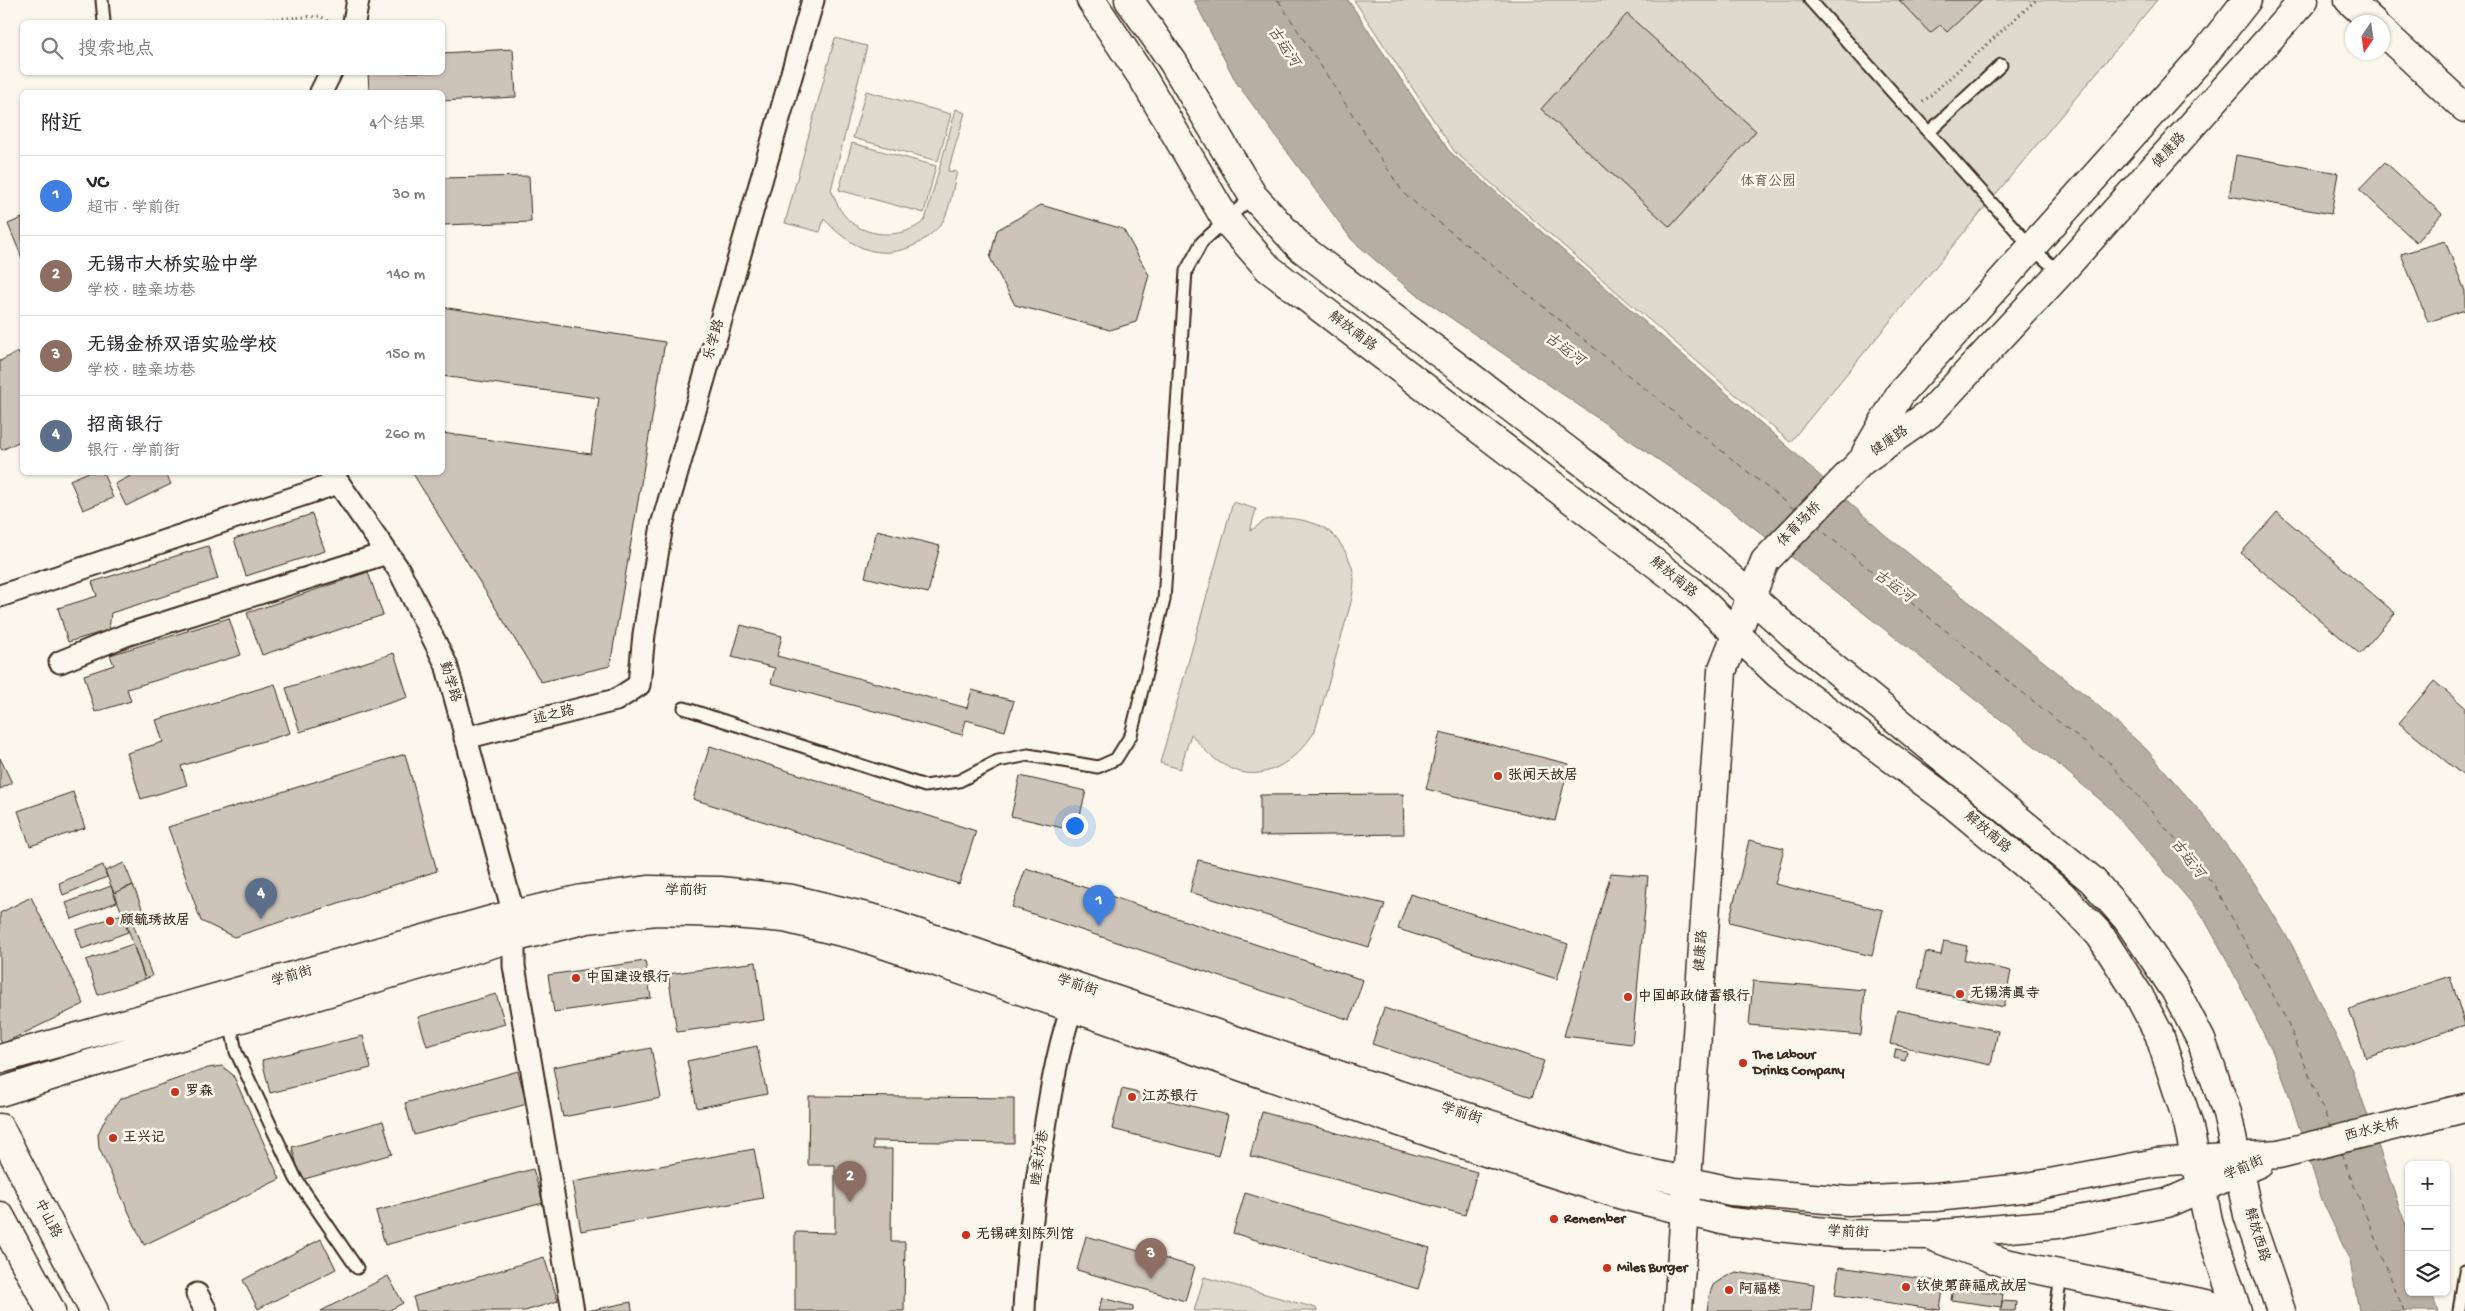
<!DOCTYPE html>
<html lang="zh">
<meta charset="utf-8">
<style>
:root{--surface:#fff;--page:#f2f2f3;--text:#2b2b33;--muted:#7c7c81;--line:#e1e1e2;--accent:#c8321e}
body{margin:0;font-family:"Gochi Hand","LXGW WenKai TC",sans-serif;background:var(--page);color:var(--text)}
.controls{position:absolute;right:15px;bottom:15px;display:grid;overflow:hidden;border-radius:8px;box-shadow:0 1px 4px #0004}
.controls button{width:45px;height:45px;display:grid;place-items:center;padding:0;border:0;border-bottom:1px solid var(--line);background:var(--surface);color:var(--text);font:25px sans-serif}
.compass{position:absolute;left:2345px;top:15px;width:45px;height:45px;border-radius:50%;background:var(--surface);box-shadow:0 1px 4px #0004;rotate:193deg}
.you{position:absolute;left:1074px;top:825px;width:18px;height:18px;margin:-12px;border:4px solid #fff;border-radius:50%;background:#1a73e8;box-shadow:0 0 0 8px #1a73e833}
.badge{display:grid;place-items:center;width:32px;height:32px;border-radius:50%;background:var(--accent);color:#fff;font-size:16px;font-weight:700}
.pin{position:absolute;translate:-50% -41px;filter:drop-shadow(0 1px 2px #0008)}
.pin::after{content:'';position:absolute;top:26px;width:18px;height:15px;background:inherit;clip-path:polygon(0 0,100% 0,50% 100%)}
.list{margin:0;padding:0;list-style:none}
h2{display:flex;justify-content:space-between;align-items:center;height:65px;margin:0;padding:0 20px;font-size:21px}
h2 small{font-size:16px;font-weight:400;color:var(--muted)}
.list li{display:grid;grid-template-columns:32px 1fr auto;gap:15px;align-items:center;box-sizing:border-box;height:80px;padding:0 20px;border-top:1px solid var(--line)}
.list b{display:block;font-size:19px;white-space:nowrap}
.list p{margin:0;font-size:16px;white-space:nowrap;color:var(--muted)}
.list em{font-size:16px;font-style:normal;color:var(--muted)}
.icon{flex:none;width:28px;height:28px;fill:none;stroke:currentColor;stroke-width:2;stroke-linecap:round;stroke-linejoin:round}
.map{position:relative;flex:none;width:2465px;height:1311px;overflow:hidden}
.search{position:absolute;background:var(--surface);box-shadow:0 1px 4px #0004;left:20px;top:20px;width:425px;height:55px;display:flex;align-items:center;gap:12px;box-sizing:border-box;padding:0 18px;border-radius:8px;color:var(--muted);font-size:19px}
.panel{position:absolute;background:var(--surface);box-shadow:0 1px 4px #0004;left:20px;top:90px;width:425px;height:385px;border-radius:8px}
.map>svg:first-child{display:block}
.green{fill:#dfd9ce;stroke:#8d8276}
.water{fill:#b6aea2;stroke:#85796d}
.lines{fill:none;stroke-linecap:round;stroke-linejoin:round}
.ferry{stroke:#605246;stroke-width:1;stroke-dasharray:6 5;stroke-linecap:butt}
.building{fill:#ccc4b9;stroke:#3b2a1e}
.lane-casing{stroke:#3b2a1e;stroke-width:15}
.street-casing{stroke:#3b2a1e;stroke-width:25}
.secondary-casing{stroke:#3b2a1e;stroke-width:31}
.path{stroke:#3b2a1e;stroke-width:3;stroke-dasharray:1 4;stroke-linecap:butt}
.lane{stroke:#fbf7ec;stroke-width:11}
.street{stroke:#fbf7ec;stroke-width:21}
.secondary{stroke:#fbf7ec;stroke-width:28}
.poi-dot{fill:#c8321e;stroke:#fbf7ec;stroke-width:2}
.labels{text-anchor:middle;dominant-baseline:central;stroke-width:5;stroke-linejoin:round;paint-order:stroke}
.street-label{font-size:14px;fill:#3b2a1e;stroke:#fbf7ec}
.park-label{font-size:14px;fill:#64564a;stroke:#fbf7ec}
.poi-label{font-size:14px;font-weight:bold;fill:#3b2a1e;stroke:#fbf7ec;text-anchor:start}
.water-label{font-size:15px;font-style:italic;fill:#605246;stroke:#fbf7ec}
</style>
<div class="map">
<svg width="2465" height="1311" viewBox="0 0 2465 1311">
<rect width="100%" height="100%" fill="#fbf7ec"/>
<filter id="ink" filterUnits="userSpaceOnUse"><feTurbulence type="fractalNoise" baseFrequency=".02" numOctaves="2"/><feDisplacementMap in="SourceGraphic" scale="10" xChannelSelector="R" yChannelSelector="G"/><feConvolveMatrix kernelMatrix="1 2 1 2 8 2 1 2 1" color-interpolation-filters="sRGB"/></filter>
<g filter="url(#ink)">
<path class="green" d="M1354 0H2157L1790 442 1454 151Z
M835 38 867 46 831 190C835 198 838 208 844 215 863 239 904 240 925 220L956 109 965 113 948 171 957 172C953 186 950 210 943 221 937 231 926 238 917 244 879 263 850 247 824 219L820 232 785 223Z
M866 91 951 114 938 161 853 138Z
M852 143 936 166 924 213 839 190Z
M1233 502 1256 509 1250 531C1255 528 1260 523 1266 520 1282 515 1312 520 1326 529 1338 537 1348 554 1352 567 1356 579 1353 594 1350 606L1315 731C1297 760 1263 786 1228 767 1212 760 1201 746 1191 734L1180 769 1160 763Z
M1204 1277 1316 1308 1317 1311H1194Z"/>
<path class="water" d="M1194 0H1348L1449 151 1785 444 1884 534 2093 701 2146 749 2209 822 2255 884 2292 945 2352 1070 2409 1235V1292H2431L2439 1311H2359L2350 1261 2322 1200 2287 1089 2273 1053 2228 962 2202 915 2111 809 2059 765 1726 506 1410 290 1352 240 1236 82Z"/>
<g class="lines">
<path class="ferry" d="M1278 0 1404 194 1795 510
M1816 526 2110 763 2215 886 2289 1025 2330 1127
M2341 1153 2404 1311"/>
</g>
<path class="building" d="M1899 0H1981L1947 32 1940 25 1930 33Z
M1627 14 1756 131 1670 227 1541 109Z
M513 49 516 97 442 101V92H369L368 72H442V53Z
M2236 155 2338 173 2331 214 2229 196Z
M2385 162 2442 214 2416 242 2359 189Z
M529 176 531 222 442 225V178Z
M1041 205 1123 229 1149 275 1136 322 1110 330 1015 305 990 258 997 230Z
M22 218V258L8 224Z
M2445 241 2465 291V310L2428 322 2401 254Z
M442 307 665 342 610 666 541 682 412 472H442V433L591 454 599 398 442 376Z
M18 352 22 360V440L2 450 0 447V361Z
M89 472H103L113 498 83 510 70 480Z
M138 472H165L171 484 126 506 115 484Z
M2277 512 2395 613 2360 654 2241 553Z
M312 514 325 551 246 576 234 539Z
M877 530 940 546 928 593 865 577Z
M208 546 218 579 111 613 109 630 68 642 58 608 97 596 92 582Z
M368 572 383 615 262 655 247 613Z
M229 618 241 655 127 689 131 701 95 712 84 675 114 665 110 655Z
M741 625 782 636 777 656 967 708 972 690 1014 701 1005 731 966 720 962 735 771 683 775 668 732 657Z
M394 653 408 697 300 732 286 688Z
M2434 681 2465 707V777L2399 723Z
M275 684 290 733 181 766 187 785 141 799 127 753 163 742 156 720Z
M1440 732 1569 764 1555 821 1426 789Z
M710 746 976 831 959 884 693 799Z
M405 754 437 871 234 937 201 921 168 827Z
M0 758 12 783 0 789Z
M1020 776 1086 791 1076 831 1011 816Z
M73 792 85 828 30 846 18 811Z
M1403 794 1404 834 1260 836V795Z
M1749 840 1784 848 1775 884 1883 910 1872 956 1729 922Z
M1198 860 1385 904 1369 947 1190 892Z
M124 863 133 885 114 893 105 871Z
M103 865 107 877 63 895 59 883Z
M1026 868 1363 980 1350 1020 1012 907Z
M1611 873 1648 876 1632 1044 1564 1036Z
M133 885 144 913 125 920 114 893Z
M111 886 117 902 72 919 66 903Z
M1410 894 1568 944 1557 979 1398 929Z
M31 897 84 1004 2 1044 0 1039V913Z
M122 914 128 932 82 949 76 930Z
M131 918 152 976 145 979 125 920Z
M1944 941 1967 946 1964 960 2011 971 2004 1007 1918 989 1926 952 1941 955Z
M133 944 145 979 98 995 86 960Z
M645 961 651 998 554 1012 548 975Z
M756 962 764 1020 677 1032 668 974Z
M2450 976 2465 1025 2366 1058 2349 1009Z
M1753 981 1865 990 1861 1035 1749 1025Z
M496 994 505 1024 427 1046 418 1017Z
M1384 1008 1544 1061 1532 1097 1372 1044Z
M1897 1010 1998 1031 1991 1065 1890 1044Z
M363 1036 371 1068 270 1093 262 1060Z
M757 1046 767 1094 697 1108 687 1061Z
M651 1048 661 1098 563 1117 553 1067Z
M1896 1049 1907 1051 1905 1061 1894 1058Z
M222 1066 233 1075 280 1179 144 1245 99 1148 98 1134 105 1119 120 1099 208 1068Z
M518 1071 527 1104 414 1135 405 1103Z
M1122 1089 1228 1115 1218 1156 1112 1129Z
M809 1096 1014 1098V1143L873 1141V1149H892L891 1242H905L904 1311H795V1232L835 1233V1165H808Z
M1262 1112 1477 1172 1465 1215 1250 1156Z
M383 1121 392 1154 301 1180 292 1147Z
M754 1149 763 1198 581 1231 572 1182Z
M533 1169 543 1203 385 1245 376 1211Z
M1245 1193 1430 1248 1418 1289 1233 1233Z
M1086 1236 1195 1267 1185 1301 1077 1270Z
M321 1239 336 1269 258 1309 243 1280Z
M544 1257 558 1301 525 1311H417L413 1297Z
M1839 1267 1944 1282 1940 1310 1835 1295Z
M1736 1272 1814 1284 1811 1311H1707L1709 1296 1713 1285 1723 1278Z
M388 1276 403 1303 388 1311H321Z
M1953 1287 2003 1294 2001 1307 1951 1300Z
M1102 1298 1133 1306V1311H1098Z
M2002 1301 2016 1302 2015 1311H2001Z
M631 1302 632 1311H587Z"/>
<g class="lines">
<g class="lane-casing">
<path id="lane" d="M102 0 104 22
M1810 0 2032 248 2060 273
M1929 132 2001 65
M684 708 925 786 959 781 998 761 1028 755 1098 767 1116 759 1131 735 1164 600 1186 271 1202 242 1253 196
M230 1022 236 1052 296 1179 357 1268
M2056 1311 2061 1275
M2459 1311 2465 1271"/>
</g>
<g class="street-casing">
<path id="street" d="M354 22 358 0
M321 92 331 72
M331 472 399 570 446 664 514 915V966L573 1311
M0 596 338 483
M60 662 126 635 387 553
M465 738 616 700 639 685 644 634 662 525 813 0
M197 1294 206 1311
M1024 1311C1026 1260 1033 1210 1040 1160 1048 1108 1055 1057 1072 1007"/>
</g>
<g class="secondary-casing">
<path id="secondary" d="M1091 0 1144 80 1226 220 1268 268 1689 589 1778 674 1944 797 2061 894 2100 935 2138 994 2159 1034 2188 1123 2209 1225 2237 1311
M1129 0 1173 62 1253 196 1300 247 1706 556 1797 638 2092 880 2127 919 2175 990 2201 1040 2227 1113 2248 1215 2281 1311
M2349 0 2373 22
M2382 31 2465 108
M1866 453 1900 394 2203 56 2247 0
M0 1059 495 919 582 899 648 890 720 891 792 899 875 919 1356 1081 1625 1168 1731 1191 1849 1201 1935 1197 2023 1188 2156 1163 2279 1154 2465 1108
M0 1092 150 1045 501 941 587 919 656 911 720 913 784 918 862 937 1097 1016 1489 1153 1622 1195 1730 1222 1844 1234 1930 1235 2058 1224 2167 1203 2259 1163
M0 1128 94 1311
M0 1216 51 1311
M1936 1238 2005 1263 2206 1304 2229 1311
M1678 1311 1722 671 1765 561 1862 461 1929 414 2060 273 2304 0"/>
</g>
<path class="path" d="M228 22 320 16 329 22
M1923 102 2036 0"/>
<use href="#lane" class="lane"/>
<use href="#street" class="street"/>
<use href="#secondary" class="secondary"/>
</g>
</g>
<g class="poi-dot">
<circle cx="1498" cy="776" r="5"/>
<circle cx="110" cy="921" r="5"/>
<circle cx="576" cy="978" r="5"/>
<circle cx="1960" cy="994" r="5"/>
<circle cx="1628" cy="997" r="5"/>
<circle cx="1743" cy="1063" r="5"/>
<circle cx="175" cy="1092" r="5"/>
<circle cx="1132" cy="1097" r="5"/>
<circle cx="113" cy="1138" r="5"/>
<circle cx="1554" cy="1219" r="5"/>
<circle cx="966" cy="1235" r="5"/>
<circle cx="1607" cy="1268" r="5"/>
<circle cx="1906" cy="1287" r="5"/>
<circle cx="1729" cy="1290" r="5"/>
</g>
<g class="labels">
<g class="street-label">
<text transform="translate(2170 151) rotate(-48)">健康路</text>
<text transform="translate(1352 332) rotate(37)">解放南路</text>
<text transform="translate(715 340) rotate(-74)">乐学路</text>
<text transform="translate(1890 442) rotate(-35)">健康路</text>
<text transform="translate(1800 525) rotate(-46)">体育场桥</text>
<text transform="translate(1673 578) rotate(39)">解放南路</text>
<text transform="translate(449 682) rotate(73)">勤学路</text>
<text transform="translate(554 716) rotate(-14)">述之路</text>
<text transform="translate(1987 833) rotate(40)">解放南路</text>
<text x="686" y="891">学前街</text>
<text transform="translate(1702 951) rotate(-86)">健康路</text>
<text transform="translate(292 977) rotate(-16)">学前街</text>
<text transform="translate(1077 986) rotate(18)">学前街</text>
<text transform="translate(1461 1114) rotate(18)">学前街</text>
<text transform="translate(2372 1131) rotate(-14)">西水关桥</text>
<text transform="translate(1041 1158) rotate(-82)">睦亲坊巷</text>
<text transform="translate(2244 1169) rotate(-24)">学前街</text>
<text transform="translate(47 1219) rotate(63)">中山路</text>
<text transform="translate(1848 1233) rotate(3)">学前街</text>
<text transform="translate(2256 1235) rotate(73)">解放西路</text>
</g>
<g class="park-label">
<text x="1768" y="182">体育公园</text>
</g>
<g class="poi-label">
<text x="1508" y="776">张闻天故居</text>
<text x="120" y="921">顾毓琇故居</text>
<text x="586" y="978">中国建设银行</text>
<text x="1970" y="994">无锡清真寺</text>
<text x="1638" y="997">中国邮政储蓄银行</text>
<text x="1753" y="1055">The Labour<tspan x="1753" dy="16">Drinks Company</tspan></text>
<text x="185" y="1092">罗森</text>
<text x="1142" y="1097">江苏银行</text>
<text x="123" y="1138">王兴记</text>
<text x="1564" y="1219">Remember</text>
<text x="976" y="1235">无锡碑刻陈列馆</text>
<text x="1617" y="1268">Miles Burger</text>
<text x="1916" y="1287">钦使第薛福成故居</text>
<text x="1739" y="1290">阿福楼</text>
</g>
<g class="water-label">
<text transform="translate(1283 47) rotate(56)">古运河</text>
<text transform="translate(1564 350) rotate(36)">古运河</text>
<text transform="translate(1893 587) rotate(36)">古运河</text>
<text transform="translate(2187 859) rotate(52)">古运河</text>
</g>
</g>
</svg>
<div class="controls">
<button>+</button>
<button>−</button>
<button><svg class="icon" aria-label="layers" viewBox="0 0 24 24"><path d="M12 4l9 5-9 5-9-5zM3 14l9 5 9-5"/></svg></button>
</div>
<svg class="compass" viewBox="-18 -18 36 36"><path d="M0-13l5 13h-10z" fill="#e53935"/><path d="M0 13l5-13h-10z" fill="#7c7c81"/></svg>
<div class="you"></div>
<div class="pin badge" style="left:1099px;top:926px;background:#3f7fe0">1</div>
<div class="pin badge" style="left:850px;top:1202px;background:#8d6e63">2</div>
<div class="pin badge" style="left:1151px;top:1279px;background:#8d6e63">3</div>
<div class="pin badge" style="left:261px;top:919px;background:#5c6f8a">4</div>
<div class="search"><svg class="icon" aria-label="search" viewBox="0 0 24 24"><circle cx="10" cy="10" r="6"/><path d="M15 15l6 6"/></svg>搜索地点</div>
<section class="panel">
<h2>附近<small>4个结果</small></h2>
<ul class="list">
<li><span class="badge" style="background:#3f7fe0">1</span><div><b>VC</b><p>超市 · 学前街</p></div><em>30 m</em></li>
<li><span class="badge" style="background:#8d6e63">2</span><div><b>无锡市大桥实验中学</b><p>学校 · 睦亲坊巷</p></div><em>140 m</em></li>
<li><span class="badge" style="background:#8d6e63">3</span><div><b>无锡金桥双语实验学校</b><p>学校 · 睦亲坊巷</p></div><em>150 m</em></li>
<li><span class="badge" style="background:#5c6f8a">4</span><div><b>招商银行</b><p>银行 · 学前街</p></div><em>260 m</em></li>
</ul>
</section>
</div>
